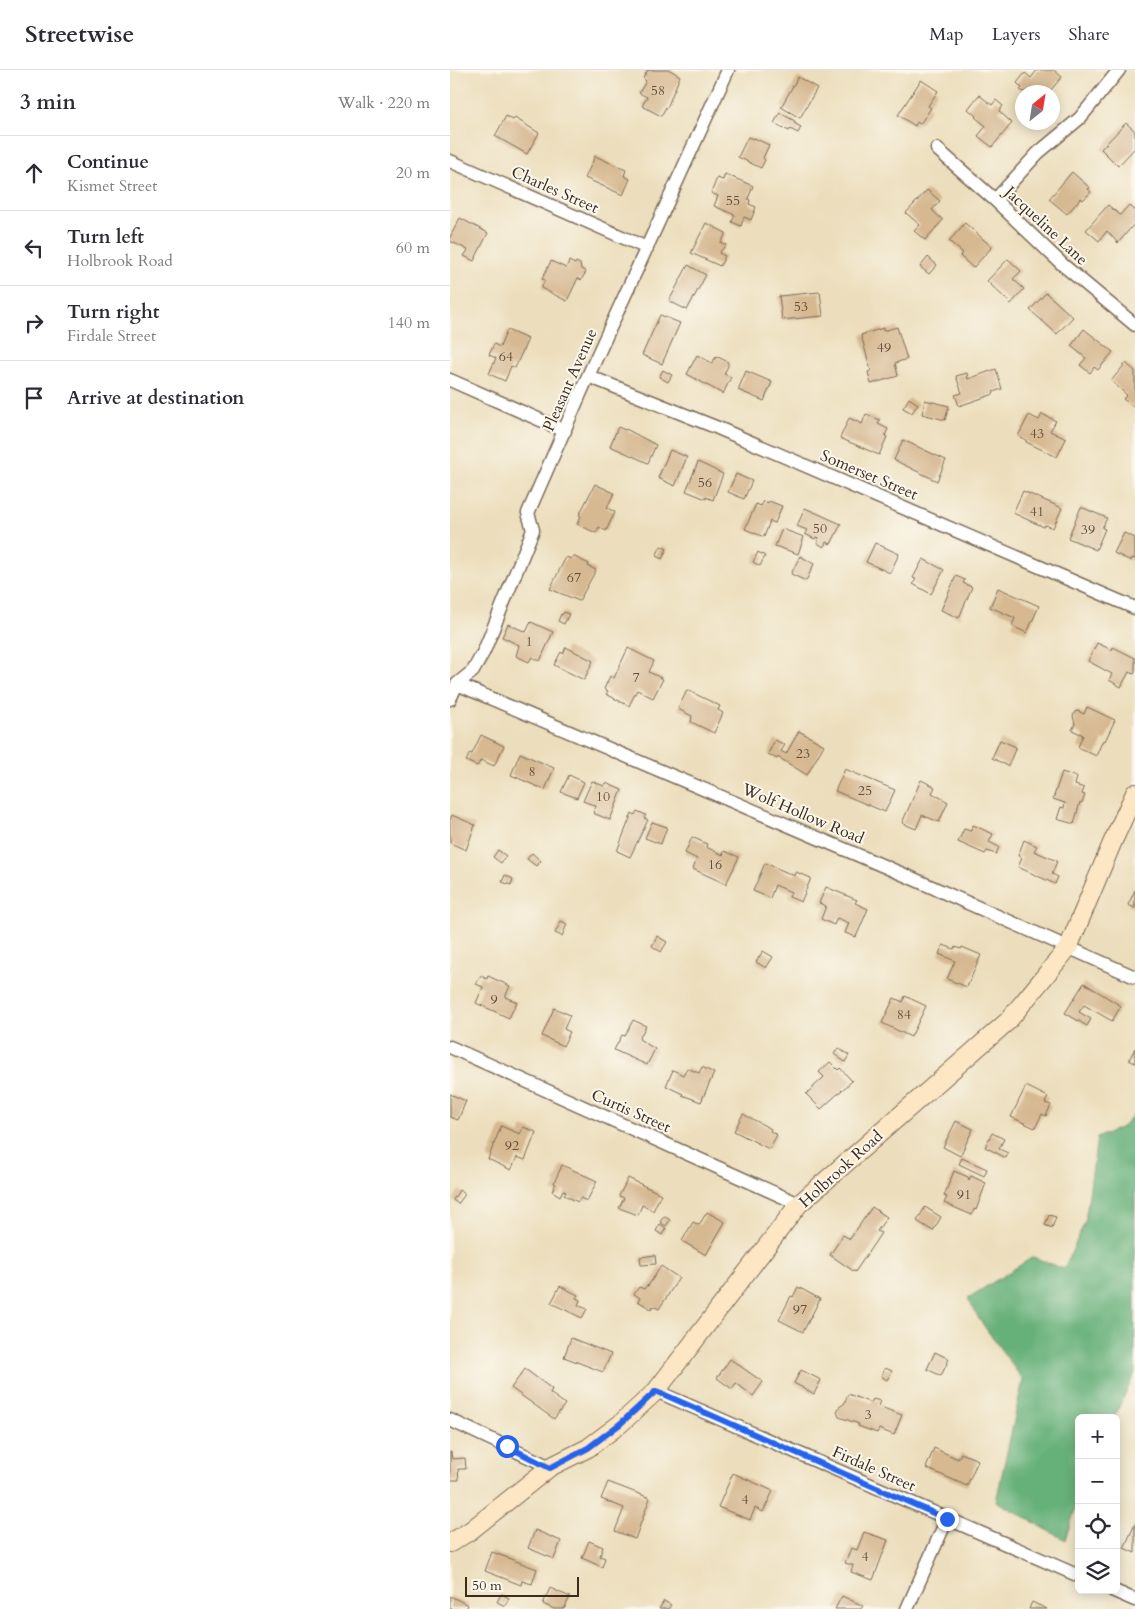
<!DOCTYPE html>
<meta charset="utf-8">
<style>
:root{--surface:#fff;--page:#f2f2f3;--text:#2b2b33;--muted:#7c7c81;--line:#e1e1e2}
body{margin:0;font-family:Cardo,serif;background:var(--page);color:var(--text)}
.controls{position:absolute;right:15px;bottom:15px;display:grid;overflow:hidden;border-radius:8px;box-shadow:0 2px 12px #0003}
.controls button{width:45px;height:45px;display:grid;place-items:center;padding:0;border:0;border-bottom:1px solid var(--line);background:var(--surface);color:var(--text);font:25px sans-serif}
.compass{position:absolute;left:565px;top:15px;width:45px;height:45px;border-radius:50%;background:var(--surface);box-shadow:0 2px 12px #0003;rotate:30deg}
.scale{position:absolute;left:15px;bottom:12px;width:114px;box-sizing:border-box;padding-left:5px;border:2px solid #3b2a1e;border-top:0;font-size:14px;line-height:18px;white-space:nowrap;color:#3b2a1e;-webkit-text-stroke:4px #fbf7ec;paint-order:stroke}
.stop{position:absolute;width:15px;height:15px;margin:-11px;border:4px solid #2563eb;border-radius:50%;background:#fff}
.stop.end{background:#2563eb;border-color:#fff;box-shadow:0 1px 5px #0008}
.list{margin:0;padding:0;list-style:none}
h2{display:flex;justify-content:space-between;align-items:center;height:65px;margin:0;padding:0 20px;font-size:21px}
h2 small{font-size:16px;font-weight:400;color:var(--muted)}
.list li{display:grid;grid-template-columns:32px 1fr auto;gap:15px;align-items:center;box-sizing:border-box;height:75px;padding:0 20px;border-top:1px solid var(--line)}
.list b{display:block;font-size:19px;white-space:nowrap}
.list p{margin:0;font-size:16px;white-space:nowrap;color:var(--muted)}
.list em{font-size:16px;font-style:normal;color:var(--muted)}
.icon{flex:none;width:28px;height:28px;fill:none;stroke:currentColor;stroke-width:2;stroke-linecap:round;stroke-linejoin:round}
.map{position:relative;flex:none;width:685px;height:1539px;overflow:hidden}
header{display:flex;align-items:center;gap:30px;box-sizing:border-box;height:70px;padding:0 25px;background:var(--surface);border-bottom:1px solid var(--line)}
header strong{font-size:24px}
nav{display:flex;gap:28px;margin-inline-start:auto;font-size:18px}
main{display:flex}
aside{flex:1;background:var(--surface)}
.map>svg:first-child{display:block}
.forest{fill:#66b079;stroke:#506d4c}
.building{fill:#d6b891}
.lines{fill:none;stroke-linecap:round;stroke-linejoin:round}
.street-casing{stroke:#796955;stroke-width:15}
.secondary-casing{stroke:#796955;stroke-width:20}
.street{stroke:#fff;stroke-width:12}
.secondary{stroke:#fce6c4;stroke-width:18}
.route{stroke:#2563eb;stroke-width:6}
.labels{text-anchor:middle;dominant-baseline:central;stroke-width:4;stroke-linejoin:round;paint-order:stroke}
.number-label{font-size:14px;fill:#624e3b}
.street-label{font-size:16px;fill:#3b2a1e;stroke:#fbf7ec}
</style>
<header>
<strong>Streetwise</strong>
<nav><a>Map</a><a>Layers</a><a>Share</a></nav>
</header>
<main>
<aside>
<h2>3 min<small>Walk · 220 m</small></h2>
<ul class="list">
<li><svg class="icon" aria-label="ahead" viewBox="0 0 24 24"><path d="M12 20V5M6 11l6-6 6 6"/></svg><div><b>Continue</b><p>Kismet Street</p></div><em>20 m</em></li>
<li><svg class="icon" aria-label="left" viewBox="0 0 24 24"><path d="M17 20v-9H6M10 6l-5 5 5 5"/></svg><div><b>Turn left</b><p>Holbrook Road</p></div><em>60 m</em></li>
<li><svg class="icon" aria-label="right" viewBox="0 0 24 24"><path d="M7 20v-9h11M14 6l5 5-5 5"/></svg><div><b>Turn right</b><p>Firdale Street</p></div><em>140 m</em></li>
<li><svg class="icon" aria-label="arrive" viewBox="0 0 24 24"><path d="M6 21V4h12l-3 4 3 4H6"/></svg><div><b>Arrive at destination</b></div></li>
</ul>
</aside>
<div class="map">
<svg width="685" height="1539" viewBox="0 0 685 1539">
<rect width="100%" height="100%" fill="#fbf7ec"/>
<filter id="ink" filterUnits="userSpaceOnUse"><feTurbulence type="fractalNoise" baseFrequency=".02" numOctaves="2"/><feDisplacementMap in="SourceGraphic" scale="10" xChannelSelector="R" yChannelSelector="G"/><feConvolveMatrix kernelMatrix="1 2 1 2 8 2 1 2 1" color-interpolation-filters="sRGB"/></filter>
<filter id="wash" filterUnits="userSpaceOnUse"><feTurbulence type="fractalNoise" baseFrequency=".0096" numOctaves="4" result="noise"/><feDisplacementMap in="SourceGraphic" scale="20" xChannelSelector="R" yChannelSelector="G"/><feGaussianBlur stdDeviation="1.12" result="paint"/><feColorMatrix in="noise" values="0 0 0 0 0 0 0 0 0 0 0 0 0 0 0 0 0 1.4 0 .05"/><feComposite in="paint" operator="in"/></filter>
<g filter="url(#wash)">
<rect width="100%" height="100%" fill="#ecdebc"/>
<path class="forest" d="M685 1043V1303L664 1348H629V1428L615 1470 546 1431 573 1310 529 1249 518 1228 583 1187 614 1199 635 1152 647 1068 674 1056Z"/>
<g id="blocks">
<path class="building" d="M198 0H220L230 6 217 38 216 37 211 46 192 36 197 27 189 23 196 11 193 8Z
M587 0H604L612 7 599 22H574L570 20 572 18 567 13 575 3 581 8Z
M348 7 367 18 350 48 331 37Z
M471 10 488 21 478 36 481 38 470 54 467 52 465 56 448 45Z
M529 25 542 35 546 30 553 36 549 41 562 53 542 77 528 66 536 56 525 47 526 46 518 39Z
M330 43 345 51 344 53 351 57 348 63 340 59 339 61 324 53Z
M56 46 63 50 65 48 89 63 77 84 45 66Z
M676 53 685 61V78L668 96 651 79Z
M298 67 303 69 304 68 319 75 313 88 315 90 311 98 288 87Z
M145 86 176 100 174 106 180 109 173 125 135 108Z
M622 102 640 118 638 119 641 122 633 130 631 128 617 144 599 129Z
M275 104 303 116 298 129 300 130 299 134 306 137 301 150 294 147 291 156 282 152 285 145 264 136 268 126 261 123 267 108 273 110Z
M477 120 490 131 482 140 493 150 475 170 464 161 470 155 456 143Z
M658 135 670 145 679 135 685 140V153L668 173 657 161 649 171 636 160Z
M10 148 38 163 24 191 14 186 18 180 0 171V167Z
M256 153 276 163 271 173 276 175 269 183 275 186 270 196 241 183Z
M515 153 542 177 523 198 510 186 513 183 499 171Z
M478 187 487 195 479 204 470 197Z
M558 189 571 201 563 209 574 219 561 234 537 211Z
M101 191 116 198 119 191 125 194 126 192 130 194 131 199 136 202 131 210 128 208 117 231 91 218 95 210 92 209Z
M238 195 256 205 237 240 219 231Z
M370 222 373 246 332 250 329 226Z
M596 223 623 247 607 264 580 240Z
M210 245 230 253 212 294 192 285Z
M447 257 457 289 445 293 448 306 421 314 418 302 421 301 411 265 433 258V261Z
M634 259 663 282 648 300 644 297 640 303 630 295 636 288 621 276Z
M57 260 78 269 65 298 61 296 55 311 39 304 46 288 39 285 44 274 50 277Z
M247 285 262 293 265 288 268 287 278 292V296L274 304 281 307 273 324 237 304Z
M676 293 685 301V332L682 336 673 329 677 325 661 311Z
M546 299 552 319 543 322 544 324 509 336 505 325 512 323 506 306 517 303 518 309Z
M213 300 222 305 218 312 209 307Z
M296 301 322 312 314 331 288 320Z
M459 328 468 334 462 343 453 338Z
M475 330 499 336 495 350 472 344Z
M416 344 430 350 428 354 438 359 435 366 437 367 429 385 390 368 399 348 412 354Z
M592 344 606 351 600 361 616 369 607 387 576 372V370L568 366 579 345 589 350Z
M168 357 175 360 176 359 206 375 198 393 160 376Z
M453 370 496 390 487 411 444 390Z
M220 380 237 387 225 416 208 408Z
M248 392 273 404 263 430 256 427V429L236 421Z
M286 404 302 411 294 429 278 422Z
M145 414 164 423 157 438 165 442 156 461 149 457 146 463 127 454 131 446 129 445Z
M573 421 612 438 603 458 595 455 594 457 563 443Z
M313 431 318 433 319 431 332 436 325 453 320 451 314 467 295 459 306 434 311 436Z
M631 437 657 448 652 458 655 459 646 480 618 468Z
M355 438 391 454 381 474 376 472 374 477 367 473 369 468 366 467 365 469 355 464 357 460 347 456Z
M332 459 354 467 348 484 325 476Z
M674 463 685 468V489L682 488 681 491 664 483Z
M425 473 449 484 440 503 416 492Z
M211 476 217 479 212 489 206 486Z
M308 482 315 486 310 496 303 492Z
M123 486 139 494 138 496 146 500 129 531 100 519 116 487 121 489Z
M350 486 364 494 356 511 341 504Z
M473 489 494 500 481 524 463 514 466 509 463 508Z
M506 506 515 510 513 513 522 517 509 548 491 540Z
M548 518 589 536 577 563 562 556 565 548 540 537Z
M114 542 119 544 114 554 108 551 111 544 112 545Z
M81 552 103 562 90 591 82 587 79 592 66 586 69 575 52 567 58 554 76 562Z
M647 573 662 580 663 577 685 588V602L684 604 679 602 671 617 659 610 662 604 638 591Z
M116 577 143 591 134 610 104 595 111 582 113 584Z
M178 578 204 591 199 602 213 609 203 628 187 620 179 636 156 624 158 621 154 619 160 606 164 608Z
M237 620 270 636 268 640 273 643 264 663 241 652 242 646 228 639Z
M637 637 665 650 655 671 653 670 646 686 628 677 633 665 622 660 625 654 623 646 625 642 628 641 634 644Z
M349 661 374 675 357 705 328 687 327 689 318 684 325 670 335 675 331 681 336 684Z
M31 665 54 676 44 696 31 690 27 696 16 691 20 683 22 684Z
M550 670 566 677 558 696 542 688Z
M70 683 104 698 95 720 61 705Z
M395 699 445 720 435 742 385 721Z
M612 702 627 707 625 715 634 718 632 724 635 725 632 733 630 732 624 754 607 749 611 737 614 738 615 733 603 729Z
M119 705 134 712 127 728 111 722Z
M471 710 485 717 482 723 498 732 489 752 472 745 466 759 452 753Z
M142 711 154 716 156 713 172 720 160 750 143 743 146 736 133 731Z
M187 741 196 745 194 748 198 750 180 787 167 781 182 743 185 745Z
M2 745 25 755 16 780 0 773V750Z
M202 752 217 757 211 774 195 768Z
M523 755 543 764 539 772 549 777 546 784 537 781 535 784 508 772 514 759 521 761Z
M242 767 257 774 256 777 273 785 274 781 289 787 276 814 243 799 247 789 235 783Z
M574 770 587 776 584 781 607 791 602 804 608 807 605 814 568 797 572 788 568 786Z
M48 780 56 786 51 793 43 787Z
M82 783 91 791 86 796 77 789Z
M315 793 345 806 346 802 361 808 351 832 339 827 341 822 325 815 320 828 303 821Z
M55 805 63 809 61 815 52 812Z
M376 817 407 830 405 833 418 839 406 867 395 863 399 853 387 848 384 855 371 849 376 836 369 833Z
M685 820V838L678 835Z
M111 851 117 854 112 866 105 863Z
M207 866 217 872 211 882 202 876Z
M493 875 504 879 505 877 511 879 512 877 531 885 517 917 497 909 505 891 489 884Z
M313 881 323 887 316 898 306 892Z
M31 906 37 909 38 906 60 916 55 927 67 932 59 948 26 933 33 917 26 914Z
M634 913 671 936 662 951 634 935 629 942 641 949 637 956 615 943Z
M455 926 476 936 461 967 432 953 444 928 453 932Z
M104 938 120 945 114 959 120 962 113 976 92 966Z
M183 950 196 956 189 969 205 979 197 995 164 980 172 965 175 966Z
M388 978 399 985 395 992 384 984Z
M685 978V993L679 990Z
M380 992 388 1000 390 998 402 1011 371 1039 356 1024 374 1007 369 1002Z
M252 997 264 1003 251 1032 232 1025 233 1024 216 1016 223 1000 233 1005 237 998 249 1003Z
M576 1016 598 1027 595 1033 601 1035 596 1046 592 1044 585 1058 561 1047Z
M0 1024 16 1031 8 1050 0 1047Z
M293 1044 321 1059 320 1061 327 1065 319 1079 284 1061Z
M506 1051 523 1059 510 1086 493 1077Z
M51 1056 70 1064 73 1057 86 1062 75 1090 67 1087 61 1100 38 1089Z
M542 1063 554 1069 549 1079 558 1083 556 1088 535 1077Z
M512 1088 537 1099 534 1106 509 1094Z
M112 1095 147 1111 137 1131 130 1128 128 1132 114 1125 116 1122 113 1120 110 1126 102 1121 106 1114 104 1113Z
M504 1101 518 1107 519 1110 521 1106 536 1113 526 1140 524 1139 522 1145 494 1133 497 1127 494 1126Z
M178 1108 211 1124 203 1141 192 1135 188 1145 169 1138 174 1128 169 1126Z
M9 1120 15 1124 8 1134 3 1130Z
M422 1137 437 1147 427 1161 431 1163 405 1202 380 1185 393 1165 400 1169Z
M475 1137 491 1147 483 1161 467 1151Z
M257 1142 275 1152 256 1185 232 1171 243 1152 249 1155Z
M599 1145 606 1147 602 1158 595 1155Z
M214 1146 220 1150 216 1156 210 1152Z
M210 1154 216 1158 212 1165 206 1161Z
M205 1185 206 1194 191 1195 190 1187Z
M211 1196 229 1208 209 1239 203 1236 201 1239 188 1231 190 1228 184 1224 189 1217 194 1219 197 1215 198 1216Z
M110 1216 128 1225 126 1228 130 1230 128 1235 137 1239 132 1248 101 1233Z
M348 1217 370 1229 353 1262 329 1250 341 1226 343 1227Z
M121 1268 161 1284 153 1302 114 1287Z
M485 1282 499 1289 491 1306 477 1299Z
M280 1289 313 1312 303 1326 286 1313 282 1319 267 1308Z
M435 1298 442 1301 437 1310 431 1306Z
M75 1299 102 1319 100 1323 115 1334 104 1349 61 1318Z
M351 1300 371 1310 364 1324 344 1313Z
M398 1324 421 1333 423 1329 430 1331 428 1336 452 1345 444 1365 429 1359 427 1363 408 1356 409 1354 389 1347 387 1342 389 1337 394 1334Z
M484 1378 508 1389 511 1383 528 1390 517 1416 476 1398Z
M0 1382H1L2 1389 15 1388 16 1399H8L9 1410H0Z
M283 1403 323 1421 313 1442 305 1438 300 1450 268 1437Z
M158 1412 200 1428 185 1469 165 1461 174 1438 151 1429Z
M685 1454V1483L674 1478Z
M85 1460 111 1471 104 1489 78 1478Z
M414 1462 438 1470 423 1510 401 1502 403 1495 395 1493 401 1478 407 1480Z
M139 1471 153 1477 150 1486 155 1488 152 1497 132 1488Z
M42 1482 87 1499 82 1514 72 1511 71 1515 35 1501Z
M100 1518 120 1527 114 1539H104L93 1534Z
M51 1524 59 1528 55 1536 47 1532Z
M0 1526 18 1535 16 1539H0Z
M392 1526 413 1536 411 1539H385Z
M214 1531 221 1535 218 1539H209Z
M582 1532 597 1539H579Z"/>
</g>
</g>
<g filter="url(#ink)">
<use href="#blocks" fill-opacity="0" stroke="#796955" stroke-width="1"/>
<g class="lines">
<g class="street-casing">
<path id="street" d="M487 79 545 130 613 195 685 255
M0 91 197 178
M545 130 588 83 630 48 669 0
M138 306 268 358 685 538
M0 310 115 361
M7 614 457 806 685 907
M0 629 7 614 23 601 34 581 83 460 78 443 138 306 278 0
M0 977 349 1134
M206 1321 629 1506
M0 1350 100 1397
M662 1520 685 1530
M457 1539 497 1449"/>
</g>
<g class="secondary-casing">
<path id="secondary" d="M0 1473 20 1461 100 1397 138 1378 170 1354 206 1321 349 1134 558 951 618 878 663 771 685 723"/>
</g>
<use href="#street" class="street"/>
<use href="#secondary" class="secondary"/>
</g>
</g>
<g class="lines" filter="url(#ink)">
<path class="route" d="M57 1376 100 1398 138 1378 170 1354 206 1321 497 1449"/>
</g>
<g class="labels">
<g class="number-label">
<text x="208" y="20">58</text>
<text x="283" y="130">55</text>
<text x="351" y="236">53</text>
<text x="434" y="277">49</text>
<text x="56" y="286">64</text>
<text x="587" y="363">43</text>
<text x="255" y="412">56</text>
<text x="587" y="441">41</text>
<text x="370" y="458">50</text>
<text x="638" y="459">39</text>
<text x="124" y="507">67</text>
<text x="79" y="571">1</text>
<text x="186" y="607">7</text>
<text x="353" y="683">23</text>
<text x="82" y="701">8</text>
<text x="415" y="720">25</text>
<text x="153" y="726">10</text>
<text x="265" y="794">16</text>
<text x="44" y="929">9</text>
<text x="454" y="944">84</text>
<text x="62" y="1075">92</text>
<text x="514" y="1124">91</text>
<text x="350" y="1239">97</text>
<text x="418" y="1344">3</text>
<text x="295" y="1429">4</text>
<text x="415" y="1486">4</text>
</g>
<g class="street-label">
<text transform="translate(105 120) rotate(24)">Charles Street</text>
<text transform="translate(596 156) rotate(43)">Jacqueline Lane</text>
<text transform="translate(120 310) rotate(-66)">Pleasant Avenue</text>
<text transform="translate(419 405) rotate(23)">Somerset Street</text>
<text transform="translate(353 744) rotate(23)">Wolf Hollow Road</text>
<text transform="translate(181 1041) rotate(24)">Curtis Street</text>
<text transform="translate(391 1099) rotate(-42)">Holbrook Road</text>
<text transform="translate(424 1399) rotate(24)">Firdale Street</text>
</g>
</g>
</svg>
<div class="controls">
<button>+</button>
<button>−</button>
<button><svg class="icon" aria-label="locate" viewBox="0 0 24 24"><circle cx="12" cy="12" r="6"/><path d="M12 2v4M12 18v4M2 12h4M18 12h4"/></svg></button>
<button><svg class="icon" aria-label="layers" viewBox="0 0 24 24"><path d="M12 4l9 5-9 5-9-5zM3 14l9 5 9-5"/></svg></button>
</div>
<svg class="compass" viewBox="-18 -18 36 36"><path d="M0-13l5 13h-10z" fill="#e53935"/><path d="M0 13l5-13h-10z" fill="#7c7c81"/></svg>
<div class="scale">50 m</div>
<div class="stop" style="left:57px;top:1376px"></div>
<div class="stop end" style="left:497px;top:1449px"></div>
</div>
</main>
